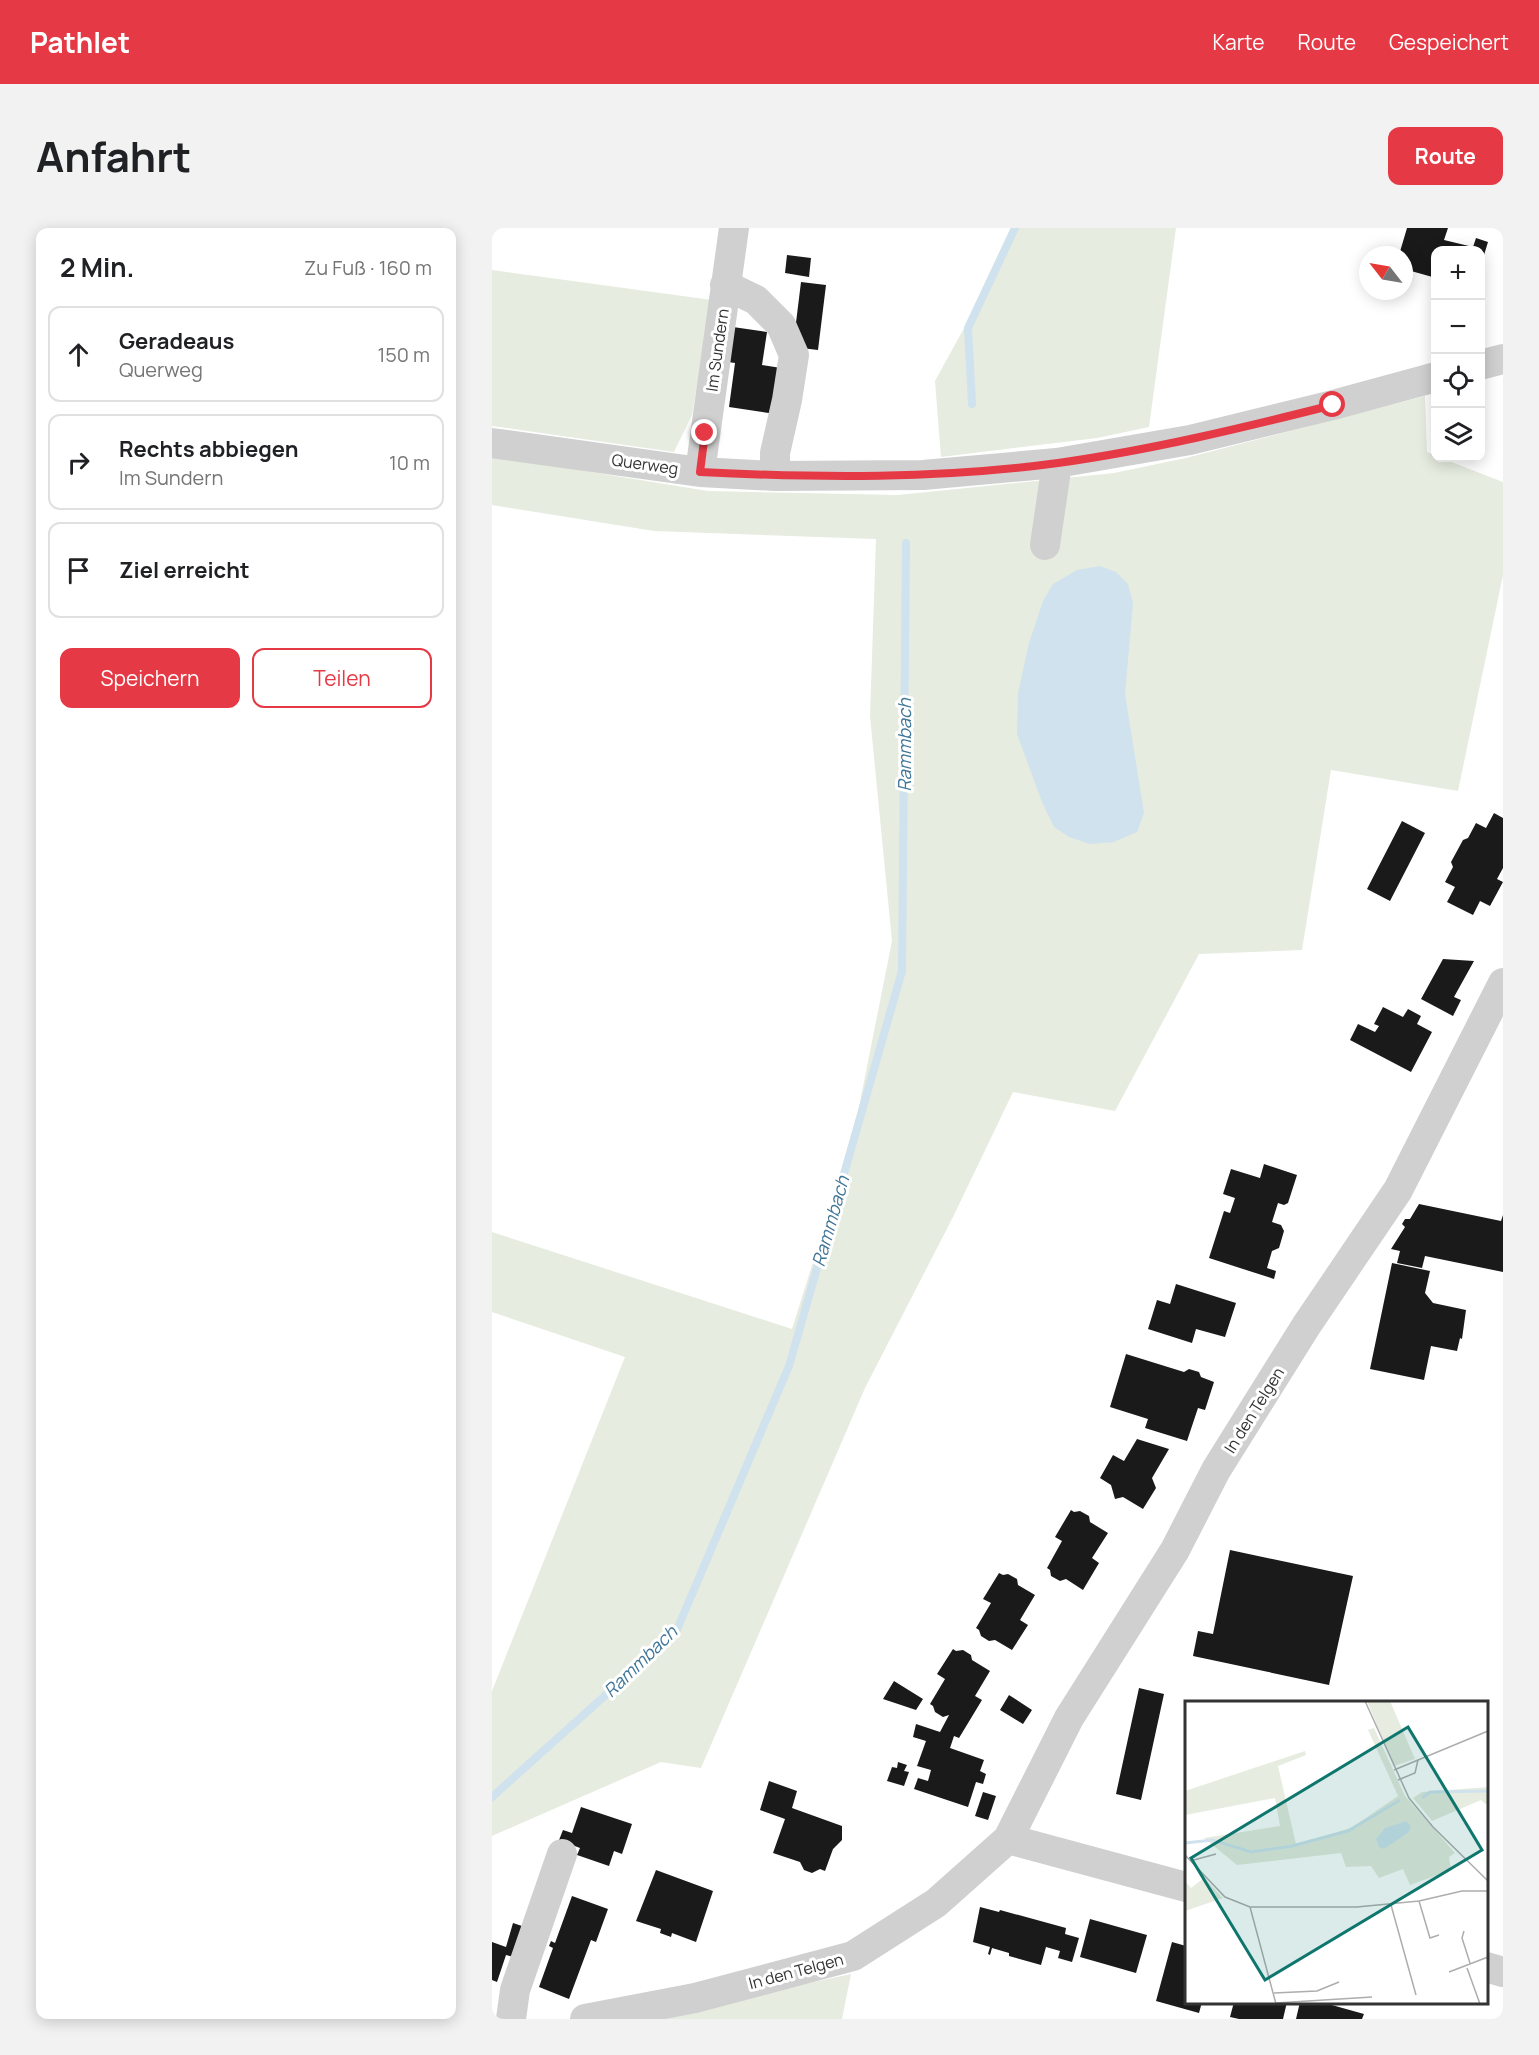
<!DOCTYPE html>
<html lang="de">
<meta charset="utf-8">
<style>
:root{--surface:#fff;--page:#f2f2f2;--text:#202124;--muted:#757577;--line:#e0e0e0;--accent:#e63946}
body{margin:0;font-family:Manrope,sans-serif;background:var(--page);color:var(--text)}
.controls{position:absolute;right:18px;top:18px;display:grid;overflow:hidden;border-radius:12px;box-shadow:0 3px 15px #0003}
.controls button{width:54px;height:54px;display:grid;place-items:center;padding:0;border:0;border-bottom:2px solid var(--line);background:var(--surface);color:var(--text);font:30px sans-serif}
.compass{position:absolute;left:867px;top:18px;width:54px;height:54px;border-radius:50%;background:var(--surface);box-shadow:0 3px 15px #0003;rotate:301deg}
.stop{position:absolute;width:18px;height:18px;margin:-14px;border:4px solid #e63946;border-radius:50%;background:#fff}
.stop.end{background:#e63946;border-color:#fff;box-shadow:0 2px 6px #0008}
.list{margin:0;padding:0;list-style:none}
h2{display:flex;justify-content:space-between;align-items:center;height:78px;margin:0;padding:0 24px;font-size:26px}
h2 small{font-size:20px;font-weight:400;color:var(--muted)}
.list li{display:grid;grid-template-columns:39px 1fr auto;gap:18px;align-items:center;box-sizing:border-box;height:96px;margin:0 12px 12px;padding:0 12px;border:2px solid var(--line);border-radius:12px}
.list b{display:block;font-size:22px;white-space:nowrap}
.list p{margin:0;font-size:20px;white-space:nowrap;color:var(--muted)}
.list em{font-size:20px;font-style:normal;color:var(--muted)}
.actions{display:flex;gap:12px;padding:18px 24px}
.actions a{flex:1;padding:14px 0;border:2px solid var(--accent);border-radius:12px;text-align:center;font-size:21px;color:var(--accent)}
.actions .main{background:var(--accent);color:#fff}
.icon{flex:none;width:33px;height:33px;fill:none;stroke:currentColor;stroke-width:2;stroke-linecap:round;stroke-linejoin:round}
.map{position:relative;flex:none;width:1011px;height:1791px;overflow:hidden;border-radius:12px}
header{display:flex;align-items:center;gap:36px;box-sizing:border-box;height:84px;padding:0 30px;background:var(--accent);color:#fff}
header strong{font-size:28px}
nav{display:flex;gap:33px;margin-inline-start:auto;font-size:21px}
.intro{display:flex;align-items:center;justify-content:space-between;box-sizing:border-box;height:144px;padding:0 36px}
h1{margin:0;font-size:42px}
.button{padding:15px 27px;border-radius:12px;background:var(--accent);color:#fff;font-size:21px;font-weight:700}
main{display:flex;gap:36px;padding:0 36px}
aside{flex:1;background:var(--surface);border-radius:12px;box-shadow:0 3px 15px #0003}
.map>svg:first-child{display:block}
.green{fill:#e6ecdf}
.water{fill:#cfe2ee}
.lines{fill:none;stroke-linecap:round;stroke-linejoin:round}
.stream{stroke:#cfe2ee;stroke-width:8}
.building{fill:#1a1a1a}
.minor{stroke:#d0d0d0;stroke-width:30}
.route{stroke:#e63946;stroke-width:8}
.labels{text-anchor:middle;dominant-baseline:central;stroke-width:6;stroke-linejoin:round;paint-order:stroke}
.street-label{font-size:16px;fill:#333;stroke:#fff}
.water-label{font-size:18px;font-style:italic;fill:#3f7597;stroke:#fff}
.inset-river{fill:none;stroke:#cfe2ee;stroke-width:3}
.inset-road{fill:none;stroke:#adadad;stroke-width:1.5}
.view{fill:#0f766e;fill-opacity:0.15;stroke:#0f766e;stroke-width:3}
.inset-edge{fill:none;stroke:#333;stroke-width:3}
</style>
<header>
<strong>Pathlet</strong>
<nav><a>Karte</a><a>Route</a><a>Gespeichert</a></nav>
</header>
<div class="intro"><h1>Anfahrt</h1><a class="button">Route</a></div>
<main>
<aside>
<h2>2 Min.<small>Zu Fuß · 160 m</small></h2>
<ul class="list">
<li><svg class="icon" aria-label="ahead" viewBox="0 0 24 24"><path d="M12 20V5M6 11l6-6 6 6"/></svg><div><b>Geradeaus</b><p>Querweg</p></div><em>150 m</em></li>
<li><svg class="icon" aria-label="right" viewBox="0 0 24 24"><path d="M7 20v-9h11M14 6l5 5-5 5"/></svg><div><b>Rechts abbiegen</b><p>Im Sundern</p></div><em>10 m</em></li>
<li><svg class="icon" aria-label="arrive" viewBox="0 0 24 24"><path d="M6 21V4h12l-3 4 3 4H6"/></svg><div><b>Ziel erreicht</b></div></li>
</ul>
<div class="actions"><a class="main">Speichern</a><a>Teilen</a></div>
</aside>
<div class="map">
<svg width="1011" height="1791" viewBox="0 0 1011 1791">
<rect width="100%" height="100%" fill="#fff"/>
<path class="green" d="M527 0H684L657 199 605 210 449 229 443 153Z
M0 42 220 72 200 187 182 224 0 198Z
M933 168 935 224 943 227 944 230H949L1011 254V347L966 563 839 542 810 722 707 726 623 883 521 864 461 989 373 1160 209 1540 169 1534 0 1608V1463L133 1129 0 1084V1004L300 1101 362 904 400 713 378 488 384 311 162 303 0 277V228L216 263 406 267 622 245 694 230Z
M359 1746 350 1791H170V1787Z"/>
<path class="water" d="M608 338 624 344 636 356 641 375 633 466 652 585 645 604 622 614 598 616 577 609 562 599 550 574 525 506 526 465 537 415 551 373 561 356 585 342Z"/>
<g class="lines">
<path class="stream" d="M480 176 476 100 523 0
M0 1569 184 1404 297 1138 410 743 414 315"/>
</g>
<path class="building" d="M915 0H956L952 12 981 19 984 10 996 14 989 37 988 22H944V50L912 41V27H907Z
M295 27 319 30 317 49 293 45Z
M309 54 334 57 326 122 301 119Z
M241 99 275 104 270 137 289 140 283 186 237 179 243 135 236 134Z
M1002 585 1011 590V640L1005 651 1011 654 998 678 988 673 981 687 955 674 963 659 953 654 961 639 959 634 971 612 976 610 984 595 994 600Z
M910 593 933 605 898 673 875 661Z
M951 731 982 733 962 769 969 772 961 788 929 771Z
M891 779 911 789 916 781 929 788 925 796 940 804 919 844 858 812 866 796 883 804 887 798 882 796Z
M772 936 805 947 796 975 792 977 786 975 780 994 789 997 792 1003 787 1020 780 1023 775 1040 784 1043 782 1051 717 1030 732 983 738 985 743 970 731 966 739 941 768 950Z
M927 976 1009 993 1011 987V1044L933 1028 930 1040 905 1035 908 1023 899 1021 913 999 910 996 913 991H918Z
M900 1035 938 1043 933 1065 941 1075 974 1082 970 1111 968 1110 965 1123 939 1118 932 1152 878 1141Z
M684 1056 744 1075 733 1109 704 1101 700 1115 656 1101 665 1072 678 1076Z
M634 1126 692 1144 697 1141 707 1144 709 1149 722 1154 713 1182 706 1180 695 1213 653 1200 656 1191 618 1179Z
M645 1211 677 1221 660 1250 664 1260 651 1281 631 1269 623 1271 619 1257 608 1250 621 1227 632 1233Z
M579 1282 582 1284 588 1283 597 1288 598 1294 616 1305 600 1330 607 1335 591 1362 574 1351 568 1353 559 1348 558 1342 555 1340 570 1313 563 1309Z
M738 1322 861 1348 837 1457 701 1428 706 1403 721 1406Z
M507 1345 511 1347 516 1346 525 1351 526 1357 543 1367 528 1392 536 1397 520 1422 503 1412 497 1413 489 1408 487 1402 484 1400 499 1375 491 1371Z
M461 1421 464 1423 471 1422 479 1427 480 1432 498 1443 483 1468 490 1472 467 1510 462 1508 458 1520 492 1532 488 1543 494 1546 491 1556 484 1554 476 1579 422 1561 426 1550 436 1553 439 1542 425 1538 434 1513 421 1509 424 1496 448 1504 457 1487 451 1489 443 1484 441 1478 438 1476 453 1451 445 1446Z
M402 1453 431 1471 424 1482 391 1471Z
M647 1460 672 1466 649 1572 624 1566Z
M517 1467 540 1482 531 1496 508 1482Z
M406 1534 415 1537 412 1543 417 1544 412 1558 395 1553 400 1539 405 1540Z
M277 1553 305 1563 300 1580 350 1598V1612L341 1621 333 1643 328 1641 320 1645 312 1642 308 1634 281 1625 293 1591 268 1582Z
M491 1564 504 1568 496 1592 483 1588Z
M89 1579 140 1596 130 1626 122 1623 117 1638 85 1627 88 1620 67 1612 71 1602 80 1605Z
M164 1642 221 1663 204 1714 180 1705 179 1709 168 1705 169 1701 144 1693Z
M80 1668 116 1681 104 1714 99 1712 77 1771 47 1759 61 1720 57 1718 59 1713 63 1715Z
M488 1679 507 1684 508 1682 574 1700 573 1706 587 1710 580 1734 566 1730 568 1723 554 1719 549 1737 517 1728V1725L500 1720 498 1727 496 1726 498 1719 481 1714Z
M598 1691 655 1707 644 1745 588 1729Z
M21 1695 39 1701 29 1731 14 1727 5 1754 0 1752V1714L14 1719Z
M680 1714 694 1718V1774H710L707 1785 664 1773Z
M742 1774H795L791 1791H747L738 1789Z
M808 1774H829L872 1786 870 1791H804Z"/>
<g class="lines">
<path class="minor" d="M233 57 264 72 289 97 302 127 295 172 283 225V248
M988 137 1011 131
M0 215 208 244 283 248 431 247 565 235 698 212 841 177 944 149
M208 244 242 0
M553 317 565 235
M516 1611 694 1659
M994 1739 1011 1744
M19 1791 23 1762 70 1626
M93 1791 203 1770 361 1728 444 1675 516 1611 577 1490 683 1322 724 1242 814 1098 906 962 1011 755"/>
</g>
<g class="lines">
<path class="route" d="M213 205 208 244C327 250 448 251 566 235 659 222 750 200 841 177"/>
</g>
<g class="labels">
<g class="street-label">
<text transform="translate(225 122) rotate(-82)">Im Sundern</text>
<text transform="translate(153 236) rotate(8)">Querweg</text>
<text transform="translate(762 1182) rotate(-58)">In den Telgen</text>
<text transform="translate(304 1743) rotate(-15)">In den Telgen</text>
</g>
<g class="water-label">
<text transform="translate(412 517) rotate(-90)">Rammbach</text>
<text transform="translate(338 993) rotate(-74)">Rammbach</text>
<text transform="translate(148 1433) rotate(-44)">Rammbach</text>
</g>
</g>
<g transform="translate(693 1473)">
<rect width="303" height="303" fill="#fff"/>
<path d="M182 0H205L230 58 209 65ZM189 27 220 95 270 152 264 156 266 169 225 184 218 168 194 177 186 165 161 166 156 152 52 164 19 137 95 125 90 97 0 114V90L120 50 121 54 93 65 111 143 166 127 213 95 183 29ZM303 86V105L296 99 247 120 228 97 237 91ZM19 177 38 197 0 210V180L6 187Z" fill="#e6ecdf"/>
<path d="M221 120 226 125 224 131 199 148 194 146 191 138 200 127Z" fill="#cfe2ee"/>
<path class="inset-river" d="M237 97 245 91 303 90M0 142 28 139 66 151 107 145 163 130 215 99"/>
<path class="inset-road" d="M180 0 224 97 248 126 303 180M209 69 303 30M213 79 230 72 233 59M0 154 40 196 65 206H172L234 200 277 190H303M5 160 31 153M234 200 245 237 254 234M206 204 231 294M65 206 91 303M279 230 277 237 285 262M282 267 295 303M264 271 303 256M89 292 132 290 154 281M91 302 187 296"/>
<path class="view" d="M223 26 297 149 80 279 6 157Z"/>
<rect width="303" height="303" class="inset-edge"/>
</g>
</svg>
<div class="controls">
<button>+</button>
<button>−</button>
<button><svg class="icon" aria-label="locate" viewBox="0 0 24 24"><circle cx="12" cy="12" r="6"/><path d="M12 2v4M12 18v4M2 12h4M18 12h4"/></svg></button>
<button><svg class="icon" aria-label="layers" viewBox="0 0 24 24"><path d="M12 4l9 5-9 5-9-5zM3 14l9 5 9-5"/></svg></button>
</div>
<svg class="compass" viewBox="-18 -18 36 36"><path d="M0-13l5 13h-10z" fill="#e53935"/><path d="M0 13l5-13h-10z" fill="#757577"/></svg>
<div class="stop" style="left:841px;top:177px"></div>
<div class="stop end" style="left:213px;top:205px"></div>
</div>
</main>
